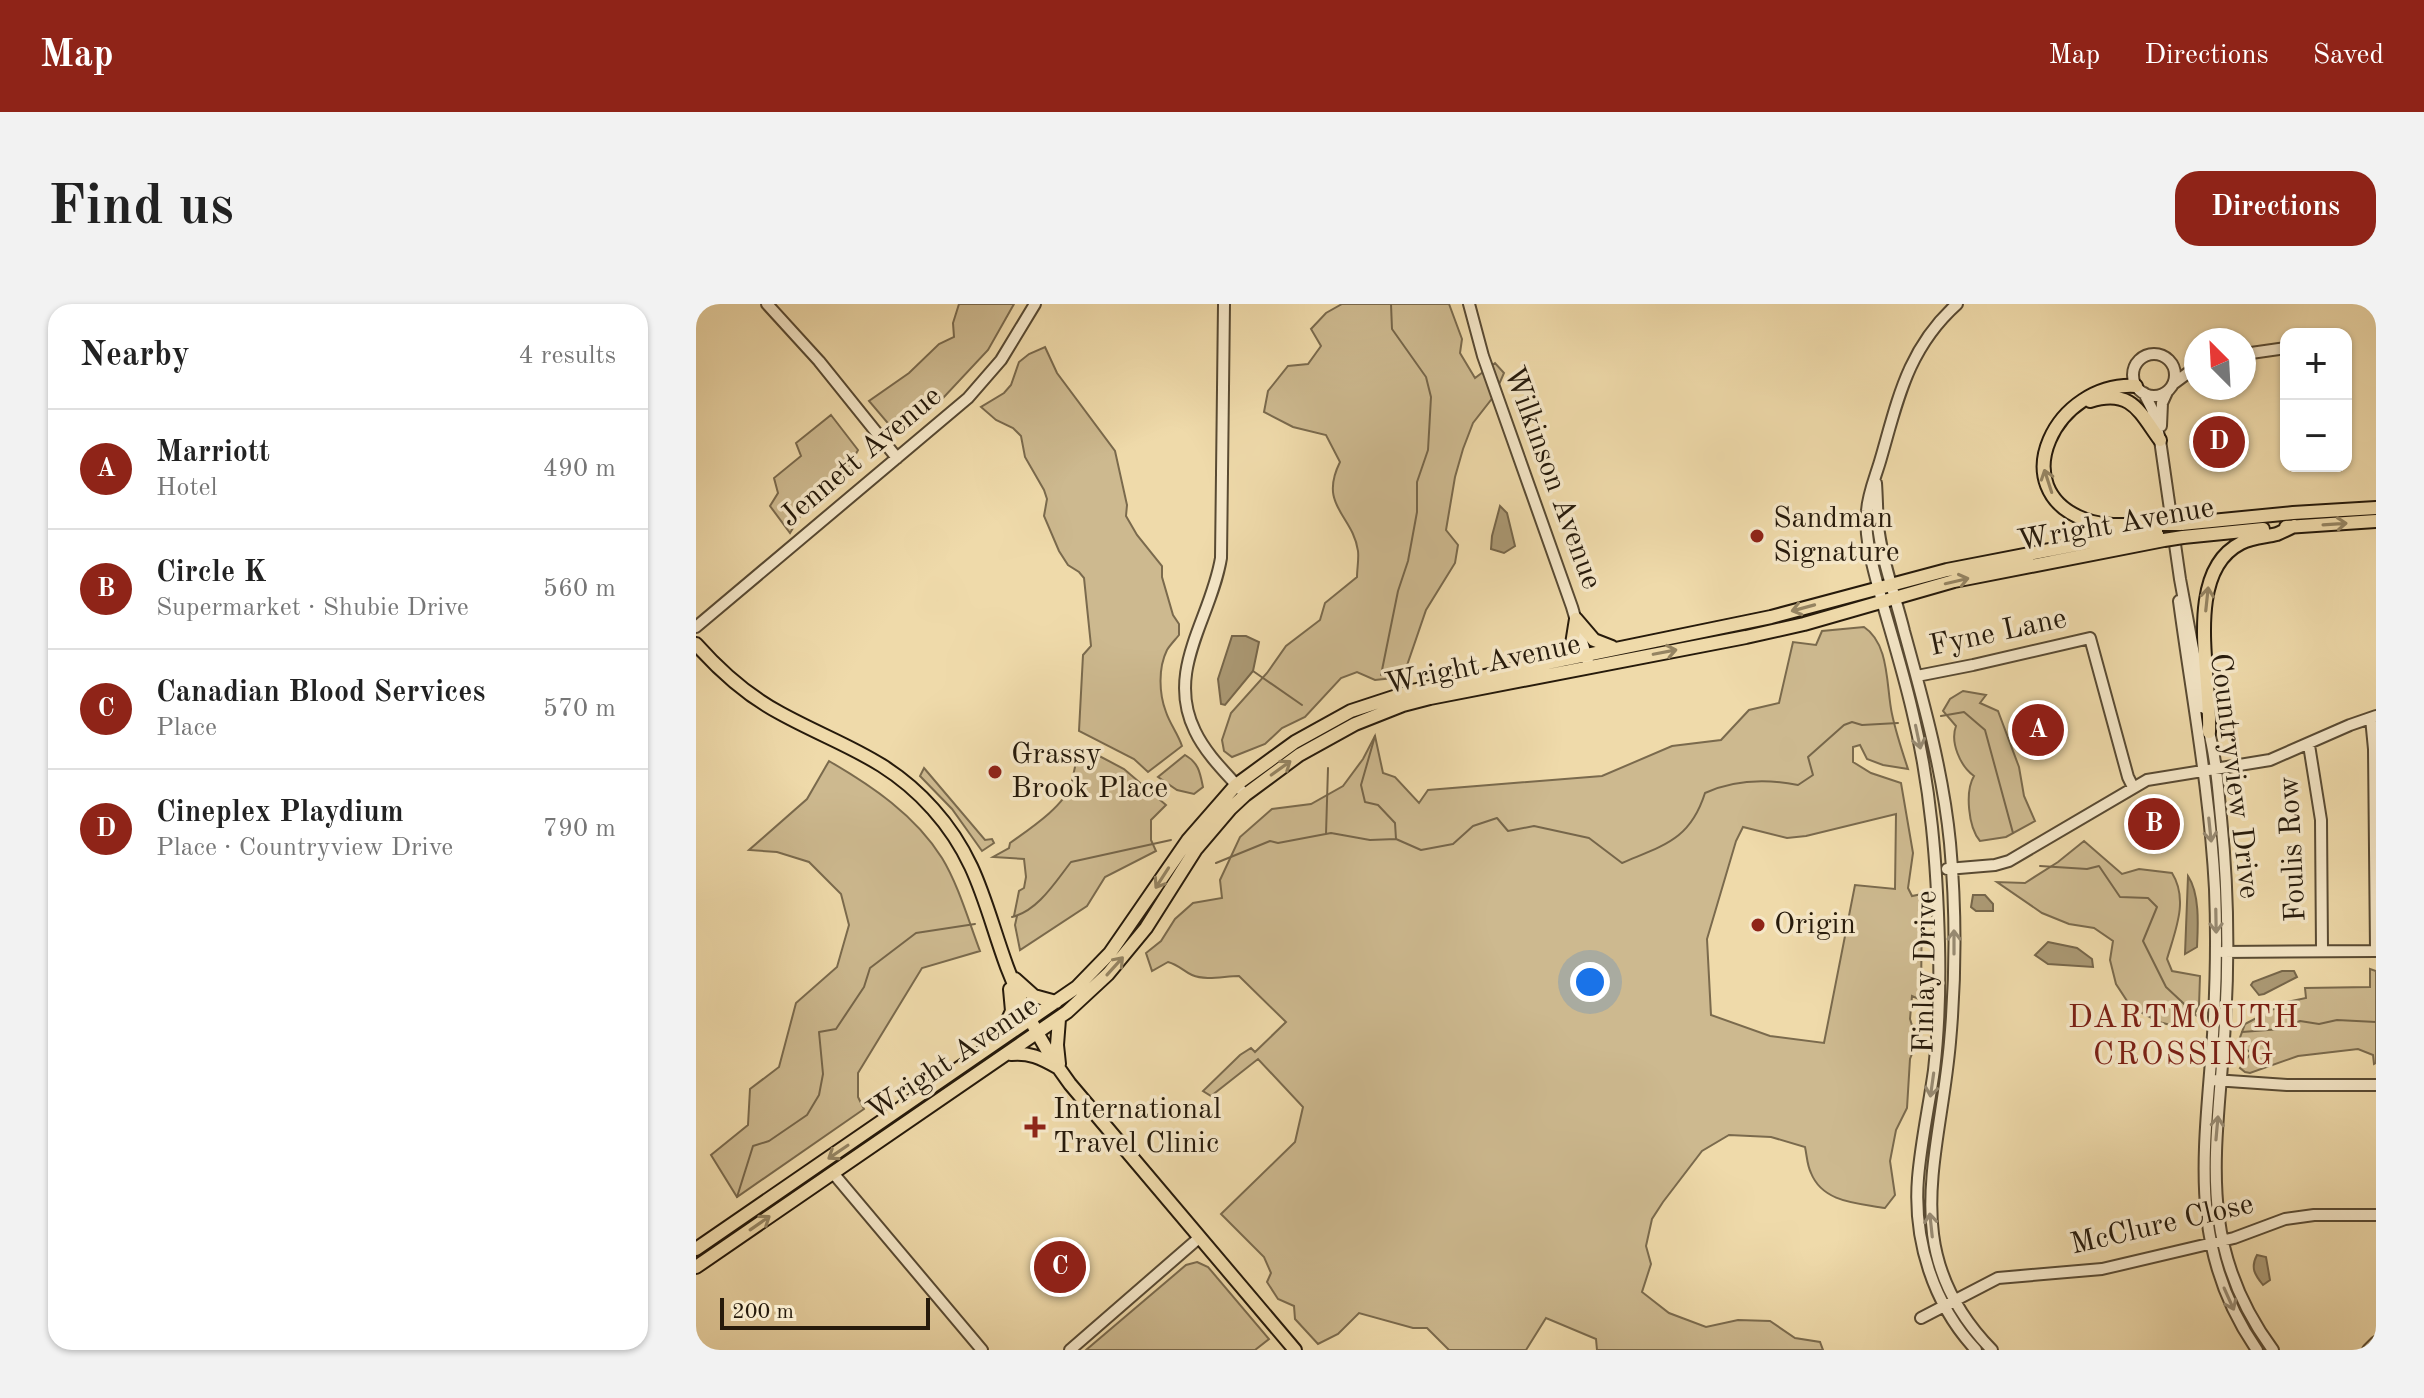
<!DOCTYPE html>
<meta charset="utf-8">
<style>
:root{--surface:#fff;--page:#f2f2f2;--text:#222;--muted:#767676;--line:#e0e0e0;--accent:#8f2418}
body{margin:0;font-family:"Old Standard TT",serif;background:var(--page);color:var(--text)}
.controls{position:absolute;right:24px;top:24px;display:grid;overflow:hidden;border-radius:16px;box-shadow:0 2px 6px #0004}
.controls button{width:72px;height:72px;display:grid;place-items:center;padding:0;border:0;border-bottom:2px solid var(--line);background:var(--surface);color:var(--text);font:40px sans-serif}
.compass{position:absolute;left:1488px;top:24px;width:72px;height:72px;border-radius:50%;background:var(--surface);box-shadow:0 2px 6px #0004;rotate:336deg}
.scale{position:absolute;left:24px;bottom:20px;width:210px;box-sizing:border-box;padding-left:8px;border:4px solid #261a0b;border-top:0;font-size:22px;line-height:28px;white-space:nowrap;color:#261a0b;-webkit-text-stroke:6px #f5e7c8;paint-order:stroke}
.you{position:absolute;left:894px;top:678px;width:28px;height:28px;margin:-20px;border:6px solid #fff;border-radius:50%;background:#1a73e8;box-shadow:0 0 0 12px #1a73e833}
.badge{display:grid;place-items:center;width:52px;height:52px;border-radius:50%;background:var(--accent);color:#fff;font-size:26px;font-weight:700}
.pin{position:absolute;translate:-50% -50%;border:4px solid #fff;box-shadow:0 2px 8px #0006}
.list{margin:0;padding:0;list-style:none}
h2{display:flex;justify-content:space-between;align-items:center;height:104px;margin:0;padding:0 32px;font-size:34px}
h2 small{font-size:26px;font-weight:400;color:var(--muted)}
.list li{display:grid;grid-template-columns:52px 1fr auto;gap:24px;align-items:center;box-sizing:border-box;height:120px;padding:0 32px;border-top:2px solid var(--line)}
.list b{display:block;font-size:30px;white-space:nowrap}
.list p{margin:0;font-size:26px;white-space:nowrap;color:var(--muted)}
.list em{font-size:26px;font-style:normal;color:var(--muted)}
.map{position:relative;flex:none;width:1680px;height:1046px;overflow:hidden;border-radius:24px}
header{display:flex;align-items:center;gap:48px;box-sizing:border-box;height:112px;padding:0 40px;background:var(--accent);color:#fff}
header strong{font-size:38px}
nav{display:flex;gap:44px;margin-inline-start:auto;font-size:28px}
.intro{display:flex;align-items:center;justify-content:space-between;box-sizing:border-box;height:192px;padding:0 48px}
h1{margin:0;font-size:56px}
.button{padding:20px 36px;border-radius:24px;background:var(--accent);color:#fff;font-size:28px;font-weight:700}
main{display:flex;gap:48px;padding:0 48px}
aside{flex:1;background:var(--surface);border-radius:24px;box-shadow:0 2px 6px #0004}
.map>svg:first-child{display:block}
.green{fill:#cdb98f;stroke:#7a6a4d;stroke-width:2;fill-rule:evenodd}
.water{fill:#ab9974;stroke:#76664a;stroke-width:2}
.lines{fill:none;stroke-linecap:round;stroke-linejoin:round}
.stream{stroke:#76664a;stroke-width:2}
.minor-casing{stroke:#584a33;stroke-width:14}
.major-casing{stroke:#261a0b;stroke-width:16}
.minor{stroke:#f5e7c8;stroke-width:10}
.major{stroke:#efdaaa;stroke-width:12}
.major-bridge-casing{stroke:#261a0b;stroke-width:16;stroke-linecap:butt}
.major-bridge{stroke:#efdaaa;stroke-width:12}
.oneway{stroke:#958462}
.oneway2{stroke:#988b73}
.poi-dot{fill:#8f2418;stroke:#f5e7c8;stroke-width:3}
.labels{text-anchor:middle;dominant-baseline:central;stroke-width:7;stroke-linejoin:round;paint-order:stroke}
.street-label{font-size:30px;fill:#261a0b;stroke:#f5e7c8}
.poi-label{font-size:30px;fill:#261a0b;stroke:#f5e7c8;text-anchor:start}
.neighbourhood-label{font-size:32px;letter-spacing:2px;fill:#7a1f14;stroke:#f5e7c8}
</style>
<header>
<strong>Map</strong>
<nav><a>Map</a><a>Directions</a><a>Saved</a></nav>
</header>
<div class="intro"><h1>Find us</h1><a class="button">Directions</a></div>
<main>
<aside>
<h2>Nearby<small>4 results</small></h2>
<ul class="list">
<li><span class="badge">A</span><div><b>Marriott</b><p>Hotel</p></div><em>490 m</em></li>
<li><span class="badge">B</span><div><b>Circle K</b><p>Supermarket · Shubie Drive</p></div><em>560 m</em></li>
<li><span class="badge">C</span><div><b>Canadian Blood Services</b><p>Place</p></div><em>570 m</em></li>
<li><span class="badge">D</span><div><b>Cineplex Playdium</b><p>Place · Countryview Drive</p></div><em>790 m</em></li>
</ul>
</aside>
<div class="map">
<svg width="1680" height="1046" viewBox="0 0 1680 1046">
<rect width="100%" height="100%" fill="#efdaaa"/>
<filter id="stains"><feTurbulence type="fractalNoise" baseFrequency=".0025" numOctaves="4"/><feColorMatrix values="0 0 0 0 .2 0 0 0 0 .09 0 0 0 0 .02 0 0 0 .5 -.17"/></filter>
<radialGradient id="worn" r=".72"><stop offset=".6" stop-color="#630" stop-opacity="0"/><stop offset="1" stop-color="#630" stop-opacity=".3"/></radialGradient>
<path class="green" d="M263 0H318L292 46 234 108 201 130 173 97 213 69 243 40 258 33 257 19Z
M646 0H753L766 35 764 49 779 74 799 59 808 69 798 92 777 119 767 145 759 173 750 226 762 241 759 259 730 306 707 373 679 376 661 368 645 374 609 413 586 424 569 440 536 453 528 447 526 436 535 409 571 369 590 342 624 316 629 299 661 273C661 265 663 255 662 247 657 211 622 202 644 158L630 131 597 123 568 108 572 87 592 62 612 60 625 42 615 25 630 9Z
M349 43 361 69 419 147 431 201 430 212 441 231 466 262V273L477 311 483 320V331C479 336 474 341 471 346 462 364 463 390 470 408 474 420 482 430 486 442L452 468 438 455 383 427 387 351 395 342 388 274 383 268 372 261 363 247 348 212 351 195 348 186 329 153 325 132 317 124 300 116 285 103 308 89 315 81 323 58 333 50Z
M135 111 162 146 150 168 124 179 94 229 74 202 82 189 78 174 105 152 100 139Z
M1168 323C1194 340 1190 383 1196 410 1200 429 1206 447 1212 465L1187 461 1171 455 1164 441 1157 443V458L1175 469 1205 479 1217 549 1212 584 1216 592 1226 590 1225 696 1216 692 1214 715 1221 737 1214 755 1211 804 1200 826 1194 857 1199 891 1189 904C1162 899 1127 899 1115 869 1111 861 1111 852 1109 843L1075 833 1033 831 1006 847 967 898 956 915 950 942 955 960 946 988 973 1009 1010 1023 1042 1016 1074 1017 1099 1034 1124 1038 1127 1046H901L900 1035 850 1014 830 1046H753L731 1024H717L663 1009 642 1030 622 1040 599 1015 598 1002 582 995 571 978 575 969 568 953 525 910 599 838 607 803 562 755 515 792 507 787 544 751 555 744 559 748 590 718 543 672C528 672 510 677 496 671 487 667 483 661 472 658L456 667 450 649 465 637 479 615 497 599 526 594 524 576 544 533 576 505 615 500 647 482 667 455 679 432 687 469 699 473 723 499 732 486 906 472 976 442 1025 436 1053 406 1083 399 1097 338 1120 341 1126 327ZM1200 510 1199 585 1159 581 1128 739 1074 732 1015 711 1011 635 1040 537 1047 523 1091 534 1110 532Z
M1267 387 1290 391 1284 399 1302 407 1323 463 1328 492 1339 517 1310 533 1284 537C1272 523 1269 487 1278 472 1264 462 1254 438 1260 422L1247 407 1254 395Z
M388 444 428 465 470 501 455 516V536L460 547 409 573 391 602 324 646 319 621 321 612H318L323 587 328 584 330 573 328 555 297 553 313 544 314 539C332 526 369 502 375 480 380 464 377 459 388 444Z
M489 451C503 459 504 469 507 483L498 490 481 486 462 473Z
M133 457C176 482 219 511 246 554 262 580 273 618 284 647L226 664 162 769V793L168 805 41 893 15 851 52 821 54 785 83 763 100 699 141 663 153 621 145 590 113 558 81 548 53 546 111 495Z
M228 464 289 536 296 535 298 539 286 547 256 505 224 472Z
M1388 537 1426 570 1443 565 1476 569C1493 596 1479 627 1471 655L1476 667 1504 672 1503 702 1490 725 1463 718 1435 703 1420 680 1414 656 1417 637 1398 624 1373 620 1346 609 1301 578 1329 579 1362 558Z
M1674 665 1680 667V759L1678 760 1677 751 1662 745 1602 752 1554 769 1549 768 1544 764 1555 749 1542 739 1549 720 1591 698 1610 694 1609 684 1674 683Z
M501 958 512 963 573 1035 559 1046H390L490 961Z"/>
<path class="water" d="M804 202 811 209 819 242 808 249 795 245 796 232Z
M536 332H550L563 338 557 367 529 401 525 400 522 375Z
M1492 572C1504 590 1502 622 1501 643L1489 650Z
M1277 591H1289L1297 600V607H1280L1275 603Z
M1352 638 1381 644 1396 655 1397 663 1352 660 1339 651Z
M1586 667H1598L1601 673 1568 690 1563 691 1555 681 1557 678Z
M1561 951 1570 953 1574 976 1567 981C1559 971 1554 964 1561 951Z"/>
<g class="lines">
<path class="stream" d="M557 367 606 401
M685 371 702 287 712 257 721 208V178L732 146 735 93 730 73 696 25 695 0
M1245 412 1268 408 1289 426 1317 529
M679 432 665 481 669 498 682 501 699 519 700 535
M630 530 632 464
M520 559 574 537 582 539 635 529 674 536 700 535 725 546 757 540 777 522 801 514 812 527 838 522 893 534 926 559C968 541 994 536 1009 489 1038 476 1071 475 1102 481L1117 471 1112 453 1148 421 1156 418 1166 421 1202 419
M1344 562 1391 565 1403 562 1424 593 1452 594 1461 603 1447 637 1470 683 1501 712
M316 613C342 607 360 577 375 558L475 536
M1546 728 1585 725 1604 717 1623 720 1641 716 1680 718
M41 893 57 842 73 837 111 811 123 791 127 770 123 728 140 725 168 683 174 664 220 629 279 620"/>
<g class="minor-casing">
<path id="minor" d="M71 0 123 57 201 154
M528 0 525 254C515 315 469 366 499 427 510 450 529 468 545 486
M773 0 787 52 876 303 892 358
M1261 0C1212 44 1202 95 1185 154 1180 172 1172 189 1171 207 1168 235 1177 262 1184 290 1195 329 1207 367 1216 406 1235 483 1241 561 1243 640 1244 682 1243 724 1238 766 1233 802 1225 838 1222 874 1217 936 1237 1000 1280 1046
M1437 71a21 21 0 1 1 42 0a21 21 0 1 1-42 0Z
M1548 50 1590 44
M1477 80 1500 63
M1448 89 1456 105 1464 136 1484 275 1508 404
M1465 122 1466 99 1471 88
M1180 179C1181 193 1181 207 1182 221 1185 254 1200 294 1208 327 1227 396 1247 467 1254 539 1260 605 1260 672 1254 738 1244 855 1200 948 1296 1046
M1483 297C1496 393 1514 489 1519 585 1521 634 1520 682 1517 731 1509 846 1490 944 1561 1046
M0 323 272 94 305 56 339 0
M1221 372 1277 361 1394 334 1432 473 1437 483
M1675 414 1678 445 1680 645
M1512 424C1520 453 1522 484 1525 514 1532 582 1533 651 1529 719 1522 842 1497 938 1577 1046
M1613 441 1625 516 1626 646
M1251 565 1299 561 1313 557 1451 476 1574 456 1654 421 1680 412
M1526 648 1680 647
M1518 776 1591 781H1680
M137 869 286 1046
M1225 1014 1302 974 1406 965 1538 934 1589 915 1618 911H1680
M374 1046 504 933
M1672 1046 1680 1038"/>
</g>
<g class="major-casing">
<path id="major" d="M1440 82C1360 77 1306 186 1390 216 1409 223 1431 221 1451 220
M1394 97C1436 84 1444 109 1464 136
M1485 220 1597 209 1680 204
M1590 223 1680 217
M1487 233 1567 225
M880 315 898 336 916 343
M0 340C24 367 52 392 84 409 142 441 191 453 237 505 282 555 289 603 311 663 327 705 347 744 374 780L599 1046
M863 355 876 340 880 315
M1513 428C1516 374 1486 269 1545 239 1557 233 1569 233 1581 230 1586 228 1592 225 1598 222
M319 675 338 692 360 698
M363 715 361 741 363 760
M303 735 316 707 314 685
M315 750C333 748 345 754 361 763
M0 945 381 683 414 649 492 536 540 481 599 438 655 407 716 387 1075 313 1251 266 1467 224
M0 963 371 708 412 670 450 624 500 545 534 505 549 491 603 451 659 420 707 401 734 394 1050 333 1108 320 1258 277 1468 236"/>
</g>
<use href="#minor" class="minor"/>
<use href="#major" class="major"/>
<g class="major-bridge-casing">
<path id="major-bridge" d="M1466 220H1485
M1468 236 1487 233"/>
</g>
<use href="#major-bridge" class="major-bridge"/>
</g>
<defs><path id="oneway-shaft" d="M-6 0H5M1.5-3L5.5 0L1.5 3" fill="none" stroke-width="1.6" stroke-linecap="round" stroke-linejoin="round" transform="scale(2)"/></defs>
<g class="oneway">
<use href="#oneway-shaft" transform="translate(1352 177) rotate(-108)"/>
<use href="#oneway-shaft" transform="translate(1639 220) rotate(-4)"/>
<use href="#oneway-shaft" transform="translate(1261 277) rotate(-13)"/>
<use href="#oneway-shaft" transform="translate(1511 295) rotate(-84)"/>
<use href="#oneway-shaft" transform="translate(1107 304) rotate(165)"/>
<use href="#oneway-shaft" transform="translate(969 348) rotate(-11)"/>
<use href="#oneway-shaft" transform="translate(585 464) rotate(-36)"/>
<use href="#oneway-shaft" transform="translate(466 574) rotate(123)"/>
<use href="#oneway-shaft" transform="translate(419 662) rotate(-48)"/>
<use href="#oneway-shaft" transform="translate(142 848) rotate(146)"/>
<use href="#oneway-shaft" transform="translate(64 919) rotate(-35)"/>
</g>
<g class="oneway2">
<use href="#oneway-shaft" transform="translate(1222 433) rotate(78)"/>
<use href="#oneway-shaft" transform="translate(1514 526) rotate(84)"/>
<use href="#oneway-shaft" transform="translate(1520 617) rotate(89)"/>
<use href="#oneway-shaft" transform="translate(1258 638) rotate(-90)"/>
<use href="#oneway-shaft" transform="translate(1236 781) rotate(98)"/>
<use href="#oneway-shaft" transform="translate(1521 824) rotate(-85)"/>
<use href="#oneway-shaft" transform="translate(1235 921) rotate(-96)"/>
<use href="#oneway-shaft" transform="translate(1533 995) rotate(66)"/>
</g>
<g class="poi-dot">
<circle cx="1061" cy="232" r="8"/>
<circle cx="299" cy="468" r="8"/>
<circle cx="1062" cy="621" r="8"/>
<path d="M335 811h8v8h8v8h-8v8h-8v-8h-8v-8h8z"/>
</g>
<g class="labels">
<g class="street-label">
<text transform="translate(165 153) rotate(-40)">Jennett Avenue</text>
<text transform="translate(856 174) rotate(70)">Wilkinson Avenue</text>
<text transform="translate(1420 221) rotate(-10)">Wright Avenue</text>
<text transform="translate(1302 329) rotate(-12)">Fyne Lane</text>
<text transform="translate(787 361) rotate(-12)">Wright Avenue</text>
<text transform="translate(1538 472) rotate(83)">Countryview Drive</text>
<text transform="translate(1597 545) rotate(-93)">Foulis Row</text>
<text transform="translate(1230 668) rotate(-89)">Finlay Drive</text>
<text transform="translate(257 755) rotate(-34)">Wright Avenue</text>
<text transform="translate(1466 921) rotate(-13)">McClure Close</text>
</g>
<g class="poi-label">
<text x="1077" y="215">Sandman<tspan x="1077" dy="34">Signature</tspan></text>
<text x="315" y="451">Grassy<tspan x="315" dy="34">Brook Place</tspan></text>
<text x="1078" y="621">Origin</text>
<text x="357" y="806">International<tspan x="357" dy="34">Travel Clinic</tspan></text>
</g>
<g class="neighbourhood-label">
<text x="1488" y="715">DARTMOUTH<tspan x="1488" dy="37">CROSSING</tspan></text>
</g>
</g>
<rect width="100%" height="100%" filter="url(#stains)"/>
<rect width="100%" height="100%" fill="url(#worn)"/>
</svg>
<div class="controls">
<button>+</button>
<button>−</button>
</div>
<svg class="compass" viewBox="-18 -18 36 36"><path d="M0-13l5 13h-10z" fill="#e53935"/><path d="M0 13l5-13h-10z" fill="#767676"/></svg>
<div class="scale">200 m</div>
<div class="you"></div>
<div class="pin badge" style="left:1342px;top:426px">A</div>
<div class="pin badge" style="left:1458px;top:520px">B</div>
<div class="pin badge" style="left:364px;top:963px">C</div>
<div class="pin badge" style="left:1523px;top:138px">D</div>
</div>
</main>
